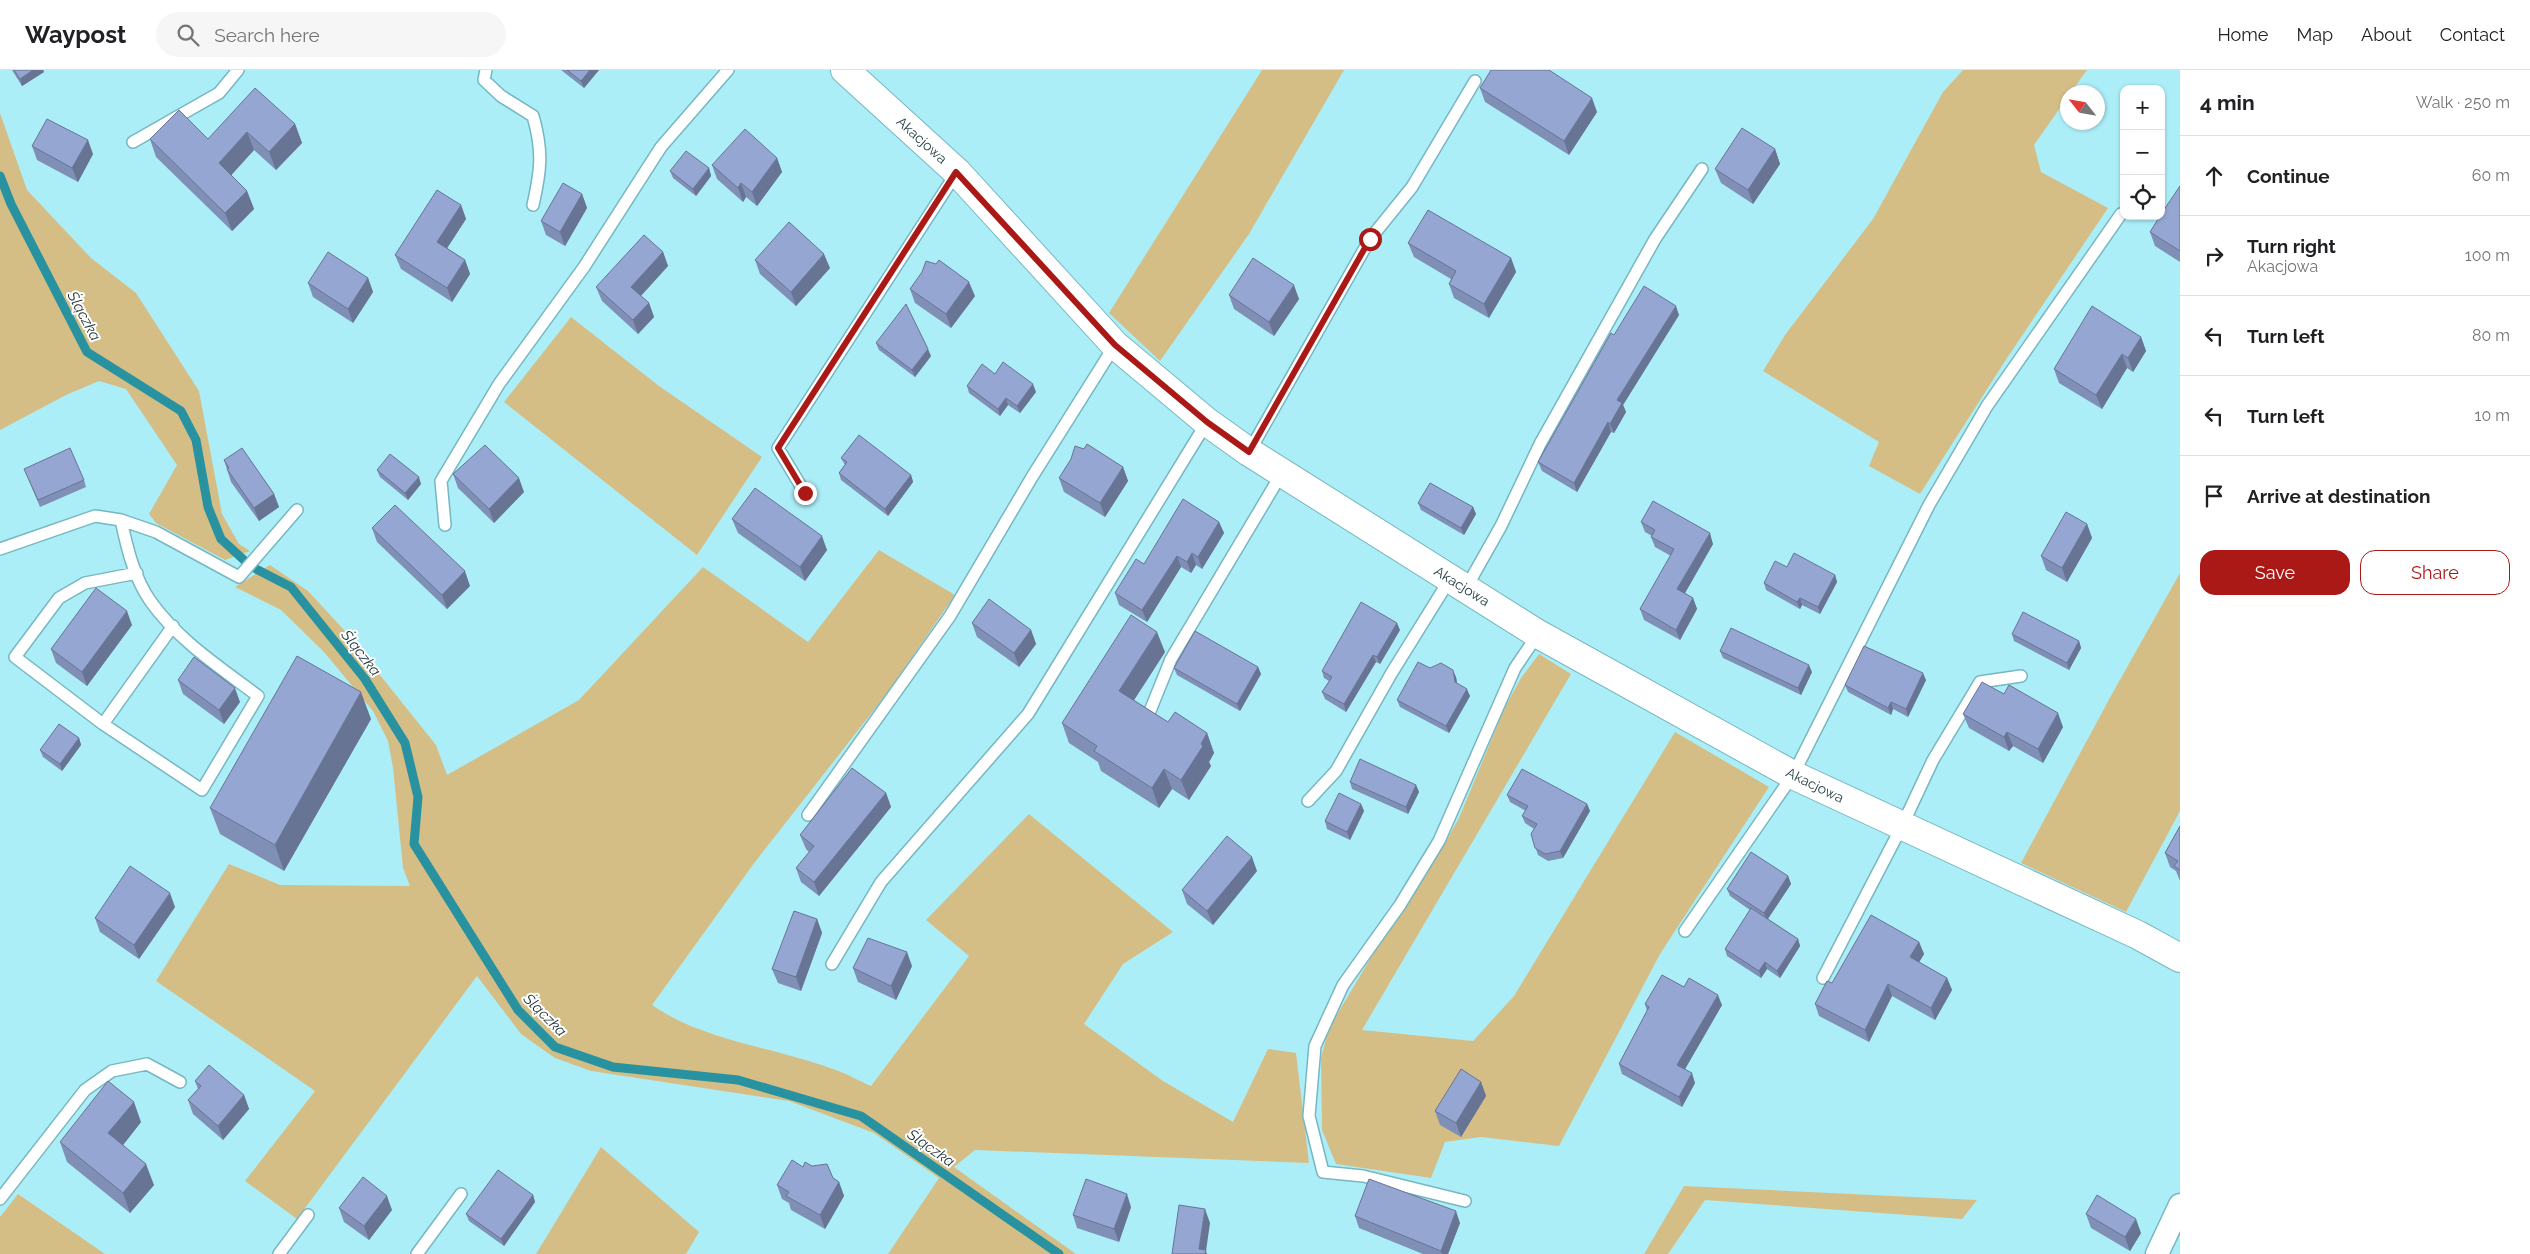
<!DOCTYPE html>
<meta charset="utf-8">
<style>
:root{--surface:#fff;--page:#f6f6f6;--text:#202124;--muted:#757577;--line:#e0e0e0;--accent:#ab1917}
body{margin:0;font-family:Raleway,sans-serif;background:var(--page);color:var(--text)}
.controls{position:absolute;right:15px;top:15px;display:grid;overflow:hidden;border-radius:10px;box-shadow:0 1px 4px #0004}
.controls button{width:45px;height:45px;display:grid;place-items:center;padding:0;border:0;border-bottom:1px solid var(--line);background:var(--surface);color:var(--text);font:25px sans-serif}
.compass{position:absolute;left:2060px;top:15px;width:45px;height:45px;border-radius:50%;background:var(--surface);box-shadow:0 1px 4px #0004;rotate:301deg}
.stop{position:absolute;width:15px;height:15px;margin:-11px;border:4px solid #ab1917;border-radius:50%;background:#fff}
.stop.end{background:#ab1917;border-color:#fff;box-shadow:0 1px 5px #0008}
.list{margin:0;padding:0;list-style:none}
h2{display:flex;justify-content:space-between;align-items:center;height:65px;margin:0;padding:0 20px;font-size:21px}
h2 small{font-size:16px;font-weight:400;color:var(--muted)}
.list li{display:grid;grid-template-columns:32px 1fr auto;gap:15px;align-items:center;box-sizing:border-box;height:80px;padding:0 20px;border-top:1px solid var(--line)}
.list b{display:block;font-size:19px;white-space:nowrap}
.list p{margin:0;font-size:16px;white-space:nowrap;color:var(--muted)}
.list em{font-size:16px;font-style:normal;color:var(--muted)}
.actions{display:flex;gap:10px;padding:15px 20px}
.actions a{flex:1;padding:11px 0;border:1px solid var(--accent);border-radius:15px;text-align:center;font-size:18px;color:var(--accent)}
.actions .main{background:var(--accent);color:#fff}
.icon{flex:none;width:28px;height:28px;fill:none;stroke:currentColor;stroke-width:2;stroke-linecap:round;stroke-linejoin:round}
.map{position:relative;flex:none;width:2180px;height:1184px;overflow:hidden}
header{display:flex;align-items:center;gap:30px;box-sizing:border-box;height:70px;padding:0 25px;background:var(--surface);border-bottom:1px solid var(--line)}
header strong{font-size:24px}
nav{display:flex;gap:28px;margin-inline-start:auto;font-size:18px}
.search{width:350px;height:45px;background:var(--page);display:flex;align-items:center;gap:12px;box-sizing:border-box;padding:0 18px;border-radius:28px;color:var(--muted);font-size:19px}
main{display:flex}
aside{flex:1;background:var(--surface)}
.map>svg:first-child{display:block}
.green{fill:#d5be86}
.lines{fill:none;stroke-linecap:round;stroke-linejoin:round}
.stream{stroke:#2892a0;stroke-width:9}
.service-casing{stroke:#76b7c1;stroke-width:14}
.minor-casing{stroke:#76b7c1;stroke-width:25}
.tertiary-casing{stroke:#76b7c1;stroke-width:30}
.service{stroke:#fff;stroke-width:11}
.minor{stroke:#fff;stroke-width:22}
.tertiary{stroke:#fff;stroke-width:28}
.wall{fill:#808fb5}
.shaded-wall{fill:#687494}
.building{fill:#95a6d3;stroke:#687494}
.route{stroke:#ab1917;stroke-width:6}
.labels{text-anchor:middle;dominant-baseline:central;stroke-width:4;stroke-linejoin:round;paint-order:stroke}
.street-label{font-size:14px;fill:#254044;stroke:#fff}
.water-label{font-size:15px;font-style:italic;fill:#1c3236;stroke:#fff}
</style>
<header>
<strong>Waypost</strong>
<div class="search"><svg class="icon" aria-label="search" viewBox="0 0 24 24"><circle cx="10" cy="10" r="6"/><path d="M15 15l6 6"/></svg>Search here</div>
<nav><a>Home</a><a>Map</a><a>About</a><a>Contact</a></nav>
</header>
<main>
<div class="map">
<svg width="2180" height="1184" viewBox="0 0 2180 1184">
<rect width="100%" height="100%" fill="#aceef8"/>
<path class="green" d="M1262 0H1344L1249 164 1160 291 1109 243Z
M1963 0H2087L2071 22H2068L2067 28 2034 75 2041 102 2108 138 2007 288 1920 424 1869 396 1879 372 1763 301 1785 265 1873 149 1943 22Z
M0 43 27 120 91 188 136 223 199 321 222 444 239 474 250 481 225 490 156 453 149 444 177 395 126 319 99 311 66 325 0 360Z
M571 247 659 316 762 387 697 485 504 332Z
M879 480 955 525 888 622 755 792 652 935C703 971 775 977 833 999 846 1003 859 1011 871 1016L969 886 926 850 1029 744 1173 862 1123 894 1084 954 1163 1011 1233 1052 1268 979 1296 983 1309 1093 975 1080 954 1097 1076 1184H888L939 1108 874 1063 789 1031 591 1001 555 988 521 964 477 906 297 1149 245 1111 315 1021 156 911 229 794 280 815 410 816 403 798 393 698 388 671 373 641 324 582 281 540 235 517 270 495 308 521 344 560 436 675 447 705 579 630 703 497 808 572Z
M2180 503V741L2126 842 2021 793 2112 624Z
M1539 584 1571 604 1362 960 1473 971 1514 926 1675 662 1769 717 1660 884 1559 1076 1481 1067 1445 1072 1431 1108 1336 1094 1322 1060 1321 988 1329 958 1376 879 1412 828 1444 775 1459 748 1505 637 1521 608Z
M601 1077 699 1162 686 1184H536Z
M1684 1116 1977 1130 1962 1149 1705 1130 1668 1184H1644Z
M18 1124 105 1184H0V1147Z"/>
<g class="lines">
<path class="stream" d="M0 106 11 134 87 282 181 341 196 370 208 437 221 469 245 491
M256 499 291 517 365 609 405 673 418 727 414 774 518 940 555 977 613 997 738 1010 861 1046 1059 1184"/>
<g class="service-casing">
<path id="service" d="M486 0 484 10 501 26 533 46C543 81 541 100 533 135
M133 72 219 23 238 0
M1249 382 1370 169 1412 117 1475 11
M805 423 778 378 957 102
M121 450C127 478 134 508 151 532 179 571 221 598 258 626L202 720 103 654 15 587 59 528 85 513 137 503
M445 455 441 411 499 314 584 197 661 77 728 0
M0 479 95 446 121 450 156 462 239 507 297 440
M1466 518 1501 456 1540 374 1655 169 1702 99
M1148 646 1171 589 1282 403
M103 654 173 556
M1308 731 1336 701 1391 604 1450 509
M808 745 950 546 1032 407 1115 275
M1685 861 1793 705 1929 435 1987 336 2121 144
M832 894 881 812 1028 644 1207 352
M1823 908 1902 756 1933 690 1980 612 2021 606
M0 1129 85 1020 112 1001 147 994 180 1012
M1465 1131 1363 1106 1323 1102 1309 1046 1315 976 1343 915 1400 835 1439 771 1515 598 1538 564
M279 1184 308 1145
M417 1184 461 1124"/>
</g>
<g class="minor-casing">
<path id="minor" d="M2157 1184 2180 1135"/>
</g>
<g class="tertiary-casing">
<path id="tertiary" d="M845 0 957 102 1115 275 1207 352 1249 382 1538 564 1793 705 2138 865 2180 888"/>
</g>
<use href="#service" class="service"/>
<use href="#minor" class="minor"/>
<use href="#tertiary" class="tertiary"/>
</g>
<path class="wall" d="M12 0H43L44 2 22 16Z
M561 0H599L584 18Z
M1480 18 1597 42 1569 85 1485 32Z
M295 54 302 73 276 100 254 80 231 105 247 121 254 139 232 161 156 87 150 69H208Z
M32 76 93 84 78 112 37 90Z
M1775 79 1780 94 1753 134 1721 113 1715 99Z
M777 88 782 102 757 136 746 127 743 132 717 109 712 95Z
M709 98 711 106 696 126 673 108 670 101Z
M2180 116V192L2155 176 2150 162Z
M582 124 587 138 565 176 546 165 541 151Z
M461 135 466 149 447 178 465 190 470 204 452 232 401 199 395 185Z
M1408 173 1511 188 1516 202 1489 248 1454 228 1449 214 1451 209 1414 187Z
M663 182 668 196 641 226 649 233 654 247 638 264 602 231 596 217Z
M755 190 830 198 796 236 760 204Z
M368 208 373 222 353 253 313 227 308 213Z
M910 219 975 226 951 258 915 233Z
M1229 225 1299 229 1274 266 1234 239Z
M1679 245 1623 335 1626 342 1614 363 1611 362 1577 422 1542 401 1538 392 1614 265Z
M2141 267 2146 281 2133 302 2127 298 2102 339 2059 313 2054 299Z
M876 273 931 286 915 307 879 280Z
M995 304 1036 322 1020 343 1008 335 1000 346 969 323 967 316Z
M841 388 911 405 913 412 888 446 841 410 839 403 845 395Z
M224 390 274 424 279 437 259 451 231 412Z
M1123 397 1128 411 1105 447 1064 422 1059 408Z
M24 399 84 410 86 417 40 437Z
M377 400 421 414 408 430 380 407Z
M453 404 524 422 494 453 458 418Z
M1418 433 1473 437 1476 444 1464 465 1421 440Z
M732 449 827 480 805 511 738 463Z
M1219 452 1224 463 1202 499 1196 495 1191 503 1181 497 1147 552 1119 535 1115 523 1144 494Z
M1641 452 1713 474 1685 523 1693 528 1697 539 1680 570 1644 550 1640 539 1671 486 1655 477 1651 467 1652 466 1645 462Z
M2087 454 2092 468 2067 512 2046 500 2041 486Z
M372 458 470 516 447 539 377 472Z
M1787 497 1835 505 1837 512 1820 544 1802 535 1800 539 1766 520 1764 513Z
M972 553 1031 560 1036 574 1019 597 977 567Z
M132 555 87 616 56 593 51 579Z
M1400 560 1380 594 1376 592 1346 642 1325 629 1322 622 1329 611 1324 608 1322 601Z
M2012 564 2079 571 2081 578 2069 600 2014 571Z
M1720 581 1812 602 1801 625 1723 588Z
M1165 582 1134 630 1168 652 1207 663 1214 683 1209 692 1211 696 1189 730 1172 719 1159 738 1101 701 1098 692 1069 673 1062 653Z
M1258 597 1261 604 1240 641 1177 605 1174 598Z
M1430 598 1456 607 1457 613 1470 626 1449 663 1400 637 1397 630Z
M178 610 240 632 224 654 183 624Z
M1926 610 1908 647 1893 639 1891 645 1848 622 1845 615Z
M1963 644 2063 657 2043 693 2013 676 2009 681 1969 658Z
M371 649 284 801 220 764 210 738Z
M79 668 81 675 62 701 43 687 40 680Z
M1350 712 1416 715 1419 722 1408 744 1352 719Z
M886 723 891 737 819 826 801 812 796 798 809 782 806 779 800 765Z
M1507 725 1587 734 1590 741 1563 788 1548 791 1538 785 1531 764 1534 759 1525 753 1522 746 1526 741 1510 732Z
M1361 734 1364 741 1350 770 1327 759 1325 751Z
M2180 756V811L2176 801 2170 797 2165 783Z
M1257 801 1213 855 1187 834 1182 820Z
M1788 806 1791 814 1768 849 1798 869 1800 876 1780 908 1767 899 1761 908 1727 886 1725 879 1750 840 1730 826 1727 819Z
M175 837 139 889 100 862 95 848Z
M817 849 822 863 801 921 778 913 772 899Z
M1919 872 1924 884 1919 892 1947 908 1952 920 1935 950 1892 926 1869 972 1819 946 1815 934 1832 913Z
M912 896 896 930 858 912 853 898Z
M1684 917 1722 935 1685 999 1695 1013 1682 1037 1622 1004 1619 994 1647 941 1645 934Z
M195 1011 244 1025 249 1039 223 1070 193 1044 188 1030 198 1019Z
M1481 1012 1486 1026 1461 1067 1440 1055 1435 1041Z
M141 1052 123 1075 154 1115 130 1143 67 1092 60 1072Z
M803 1097 833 1108 839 1112 844 1126 825 1159 791 1140 789 1133 782 1129 777 1115Z
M533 1125 535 1132 504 1176 469 1151 466 1144Z
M1131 1137 1119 1172 1077 1158 1073 1145Z
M339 1138 392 1140 369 1170 344 1152Z
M2086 1144 2141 1163 2130 1181 2091 1158Z
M1355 1146 1460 1153 1448 1184H1423L1359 1158Z"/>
<path class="shaded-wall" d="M33 0H43L44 2 22 16 20 9Z
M590 0H599L584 18 581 11Z
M1592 28 1597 42 1569 85 1564 71Z
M295 54 302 73 276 100 269 82Z
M247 62 254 80 226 111 219 93Z
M88 70 93 84 78 112 72 98Z
M1775 79 1780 94 1753 134 1748 120Z
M777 88 782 102 757 136 752 122Z
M709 98 711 106 696 126 693 119Z
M741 113 746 127 743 132 738 118Z
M247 121 254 139 232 161 225 143Z
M582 124 587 138 565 176 560 162Z
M461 135 466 149 442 186 437 172Z
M663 182 668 196 636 231 631 217Z
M824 184 830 198 796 236 791 222Z
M1511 188 1516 202 1489 248 1484 234Z
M465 190 470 204 452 232 447 218Z
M368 208 373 222 353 253 348 239Z
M969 212 975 226 951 258 946 244Z
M1294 215 1299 229 1274 266 1269 252Z
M649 233 654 247 638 264 633 250Z
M1676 236 1679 245 1623 335 1626 342 1614 363 1610 354 1617 330Z
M2141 267 2146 281 2133 302 2128 288Z
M928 279 931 286 915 307 912 300Z
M2122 284 2127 298 2102 339 2096 325Z
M1033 314 1036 322 1020 343 1017 336Z
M1006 328 1008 335 1000 346 998 339Z
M1608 352 1611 362 1577 422 1574 413Z
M1123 397 1128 411 1105 447 1100 433Z
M911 405 913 412 888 446 885 439Z
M419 407 421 414 408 430 405 423Z
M519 408 524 422 494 453 489 439Z
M274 424 279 437 259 451 254 438Z
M1473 437 1476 444 1464 465 1461 458Z
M1219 452 1224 463 1202 499 1198 487Z
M2087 454 2092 468 2067 512 2062 498Z
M1710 463 1713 474 1681 530 1677 519Z
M822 466 827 480 805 511 800 497Z
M1192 483 1196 495 1191 503 1187 492Z
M1177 486 1181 497 1147 552 1142 540Z
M465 501 470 516 447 539 442 525Z
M1835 505 1837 512 1820 544 1818 537Z
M1693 528 1697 539 1680 570 1676 560Z
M1800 528 1802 535 1800 539 1797 532Z
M127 541 132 555 87 616 82 602Z
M1397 553 1400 560 1380 594 1377 587Z
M1031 560 1036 574 1019 597 1014 583Z
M1157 562 1165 582 1127 641 1119 621Z
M2079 571 2081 578 2069 600 2067 593Z
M1373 585 1376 592 1346 642 1344 634Z
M1809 595 1812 602 1801 625 1798 618Z
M1258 597 1261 604 1240 641 1237 634Z
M1453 600 1456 607 1458 619 1455 612Z
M1923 603 1926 610 1908 647 1906 639Z
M235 618 240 632 224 654 219 640Z
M1467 619 1470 626 1449 663 1446 656Z
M361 622 371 649 284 801 275 775Z
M1891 632 1893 639 1891 645 1888 638Z
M2058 643 2063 657 2043 693 2038 679Z
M2007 662 2013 676 2009 681 2004 667Z
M1207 663 1214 683 1209 692 1211 696 1189 730 1181 710Z
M79 668 81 675 62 701 60 694Z
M1164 699 1172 719 1159 738 1152 718Z
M1416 715 1419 722 1408 744 1406 737Z
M886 723 891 737 819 826 814 812Z
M1361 734 1364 741 1350 770 1347 762Z
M1587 734 1590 741 1563 788 1560 781Z
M1252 787 1257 801 1213 855 1207 841Z
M1788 806 1791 814 1767 850 1764 843Z
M170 823 175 837 139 889 134 875Z
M817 849 822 863 801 921 796 907Z
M1798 869 1800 876 1780 908 1777 901Z
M1919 872 1924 884 1915 899 1910 887Z
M907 882 912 896 896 930 891 916Z
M1765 892 1767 899 1761 908 1759 901Z
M1947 908 1952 920 1935 950 1931 938Z
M1888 914 1892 926 1869 972 1865 960Z
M1718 925 1722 935 1681 1006 1677 995Z
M1692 1003 1695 1013 1682 1037 1679 1027Z
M1481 1012 1486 1026 1461 1067 1456 1053Z
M244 1025 249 1039 223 1070 218 1056Z
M134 1032 141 1052 116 1084 108 1063Z
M146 1094 154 1115 130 1143 123 1123Z
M839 1112 844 1126 825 1159 820 1145Z
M1127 1124 1131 1137 1119 1172 1114 1159Z
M533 1125 535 1132 504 1176 501 1169Z
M387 1126 392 1140 369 1170 364 1156Z
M1205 1139 1210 1153 1206 1181 1207 1184H1201L1199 1179Z
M1456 1141 1460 1153 1448 1184H1442L1441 1181Z
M2136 1149 2141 1163 2130 1181 2125 1167Z"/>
<path class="building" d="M14 0H33L20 9Z
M567 0H590L581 11Z
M1491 0H1549L1592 28 1564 71 1480 18Z
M255 18 295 54 269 82 247 62 219 93 247 121 225 143 150 69 179 40 208 69Z
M47 49 88 70 72 98 32 76Z
M1742 58 1775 79 1748 120 1715 99Z
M745 59 777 88 752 122 741 113 738 118 712 95Z
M686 81 709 98 693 119 670 101Z
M563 113 582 124 560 162 541 151Z
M2180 116V181L2150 162 2160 146H2161V144Z
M437 120 461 135 437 172 465 190 447 218 395 185Z
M1428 140 1511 188 1484 234 1449 214 1456 201 1408 173Z
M789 152 824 184 791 222 755 190Z
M644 165 663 182 631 217 649 233 633 250 596 217Z
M328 182 368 208 348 239 308 213Z
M1253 188 1294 215 1269 252 1229 225Z
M939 190 969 212 946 244 910 219 922 202 926 191 936 194Z
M1644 216 1676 236 1617 330 1622 333 1610 354 1608 352 1574 413 1538 392 1611 263 1614 265Z
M906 234 928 279 912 300 876 273Z
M2092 236 2141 267 2128 288 2122 284 2096 325 2054 299Z
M1003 292 1033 314 1017 336 1006 328 998 339 967 316 982 294 995 304Z
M859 365 911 405 885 439 839 403 847 392 841 388Z
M1087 374 1123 397 1100 433 1059 408 1071 389 1075 376 1084 379Z
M485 375 519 408 489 439 453 404Z
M70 378 84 410 38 430 24 399Z
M242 378 274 424 254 438 227 399 229 398 224 390Z
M390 384 419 407 405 423 377 400Z
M1430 413 1473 437 1461 458 1418 433Z
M755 418 822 466 800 497 732 449Z
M1183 429 1219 452 1198 487 1192 483 1187 492 1177 486 1142 540 1115 523 1136 489 1144 494Z
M1653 431 1710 463 1677 519 1693 528 1676 560 1640 539 1674 479 1651 467 1655 460 1641 452Z
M395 435 465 501 442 525 372 458Z
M2066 442 2087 454 2062 498 2041 486Z
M1794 483 1835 505 1818 537 1800 528 1797 532 1764 513 1775 491 1787 497Z
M96 518 127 541 82 602 51 579Z
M989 529 1031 560 1014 583 972 553Z
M1361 532 1397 553 1377 587 1373 585 1344 634 1322 622 1332 607 1322 601Z
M2023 542 2079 571 2067 593 2012 564Z
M1131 545 1157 562 1119 621 1168 652 1175 642 1207 663 1201 674 1203 676 1181 710 1164 699 1152 718 1094 681 1097 676 1062 653Z
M1731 558 1809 595 1798 618 1720 581Z
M1195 561 1258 597 1237 634 1174 598Z
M1864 576 1923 603 1906 639 1891 632 1888 638 1845 615Z
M297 586 361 622 275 775 210 738Z
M194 587 235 618 219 640 178 610Z
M1418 592 1430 598 1441 593 1453 600 1455 612 1467 619 1446 656 1397 630Z
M1982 612 2004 624 2009 615 2058 643 2038 679 2007 662 2004 667 1963 644Z
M59 654 79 668 60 694 40 680Z
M1360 689 1416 715 1406 737 1350 712Z
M852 698 886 723 814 812 796 798 814 776 800 765Z
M1522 699 1587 734 1560 781 1545 784 1535 778 1531 764 1537 754 1522 746 1528 736 1507 725Z
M1339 723 1361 734 1347 762 1325 751Z
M2180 756V800L2174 796 2178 791 2165 783Z
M1227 766 1252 787 1207 841 1182 820Z
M1751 782 1788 806 1764 843 1727 819Z
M130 796 170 823 134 875 95 848Z
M1751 838 1798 869 1777 901 1765 892 1759 901 1725 879Z
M794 841 817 849 796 907 772 899Z
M1871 845 1919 872 1910 887 1947 908 1931 938 1888 914 1865 960 1815 934 1827 911 1832 913Z
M868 868 907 882 891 916 853 898Z
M1662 905 1684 917 1689 908 1718 925 1677 995 1692 1003 1679 1027 1619 994 1649 937 1645 934Z
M209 995 244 1025 218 1056 188 1030 201 1016 195 1011Z
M1461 999 1481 1012 1456 1053 1435 1041Z
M108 1011 134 1032 108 1063 146 1094 123 1123 60 1072Z
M792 1090 803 1097 805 1092 812 1096 827 1094 833 1108 839 1112 820 1145 786 1126 789 1122 777 1115Z
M498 1100 533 1125 501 1169 466 1144Z
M363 1107 387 1126 364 1156 339 1138Z
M1086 1109 1127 1124 1114 1159 1073 1145Z
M1369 1109 1456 1141 1441 1181 1355 1146Z
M2097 1125 2136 1149 2125 1167 2086 1144Z
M1179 1135 1205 1139 1199 1179 1206 1180 1205 1184H1172Z"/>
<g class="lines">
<path class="route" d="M805 423 778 378 956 102 1115 275 1207 352 1249 382 1370 169"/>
</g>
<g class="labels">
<g class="street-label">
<text transform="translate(922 70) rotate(42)">Akacjowa</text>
<text transform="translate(1462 516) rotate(32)">Akacjowa</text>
<text transform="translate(1815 715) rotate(26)">Akacjowa</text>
</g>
<g class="water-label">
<text transform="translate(84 246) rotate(62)">Ślączka</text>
<text transform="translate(361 583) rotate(52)">Ślączka</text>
<text transform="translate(545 945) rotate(45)">Ślączka</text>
<text transform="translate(931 1078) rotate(35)">Ślączka</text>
</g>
</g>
</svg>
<div class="controls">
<button>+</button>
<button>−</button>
<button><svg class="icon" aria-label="locate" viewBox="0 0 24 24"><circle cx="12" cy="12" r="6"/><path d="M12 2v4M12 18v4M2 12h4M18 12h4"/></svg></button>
</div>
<svg class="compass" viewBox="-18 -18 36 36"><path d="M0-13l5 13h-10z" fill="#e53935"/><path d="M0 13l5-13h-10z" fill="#757577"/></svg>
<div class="stop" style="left:1370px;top:169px"></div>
<div class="stop end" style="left:805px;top:423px"></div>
</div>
<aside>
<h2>4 min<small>Walk · 250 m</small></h2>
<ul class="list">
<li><svg class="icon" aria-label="ahead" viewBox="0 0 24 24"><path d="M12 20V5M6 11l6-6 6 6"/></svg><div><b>Continue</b></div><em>60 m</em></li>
<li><svg class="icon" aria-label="right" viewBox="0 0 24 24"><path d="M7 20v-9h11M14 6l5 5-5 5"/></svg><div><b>Turn right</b><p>Akacjowa</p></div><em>100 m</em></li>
<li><svg class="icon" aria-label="left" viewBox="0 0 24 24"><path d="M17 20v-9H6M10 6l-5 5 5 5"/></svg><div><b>Turn left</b></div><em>80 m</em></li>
<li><svg class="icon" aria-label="left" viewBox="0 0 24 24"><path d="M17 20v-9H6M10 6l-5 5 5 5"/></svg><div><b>Turn left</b></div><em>10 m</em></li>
<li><svg class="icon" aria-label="arrive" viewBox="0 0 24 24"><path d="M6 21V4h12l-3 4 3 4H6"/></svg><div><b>Arrive at destination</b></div></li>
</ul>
<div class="actions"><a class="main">Save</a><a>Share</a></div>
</aside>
</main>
